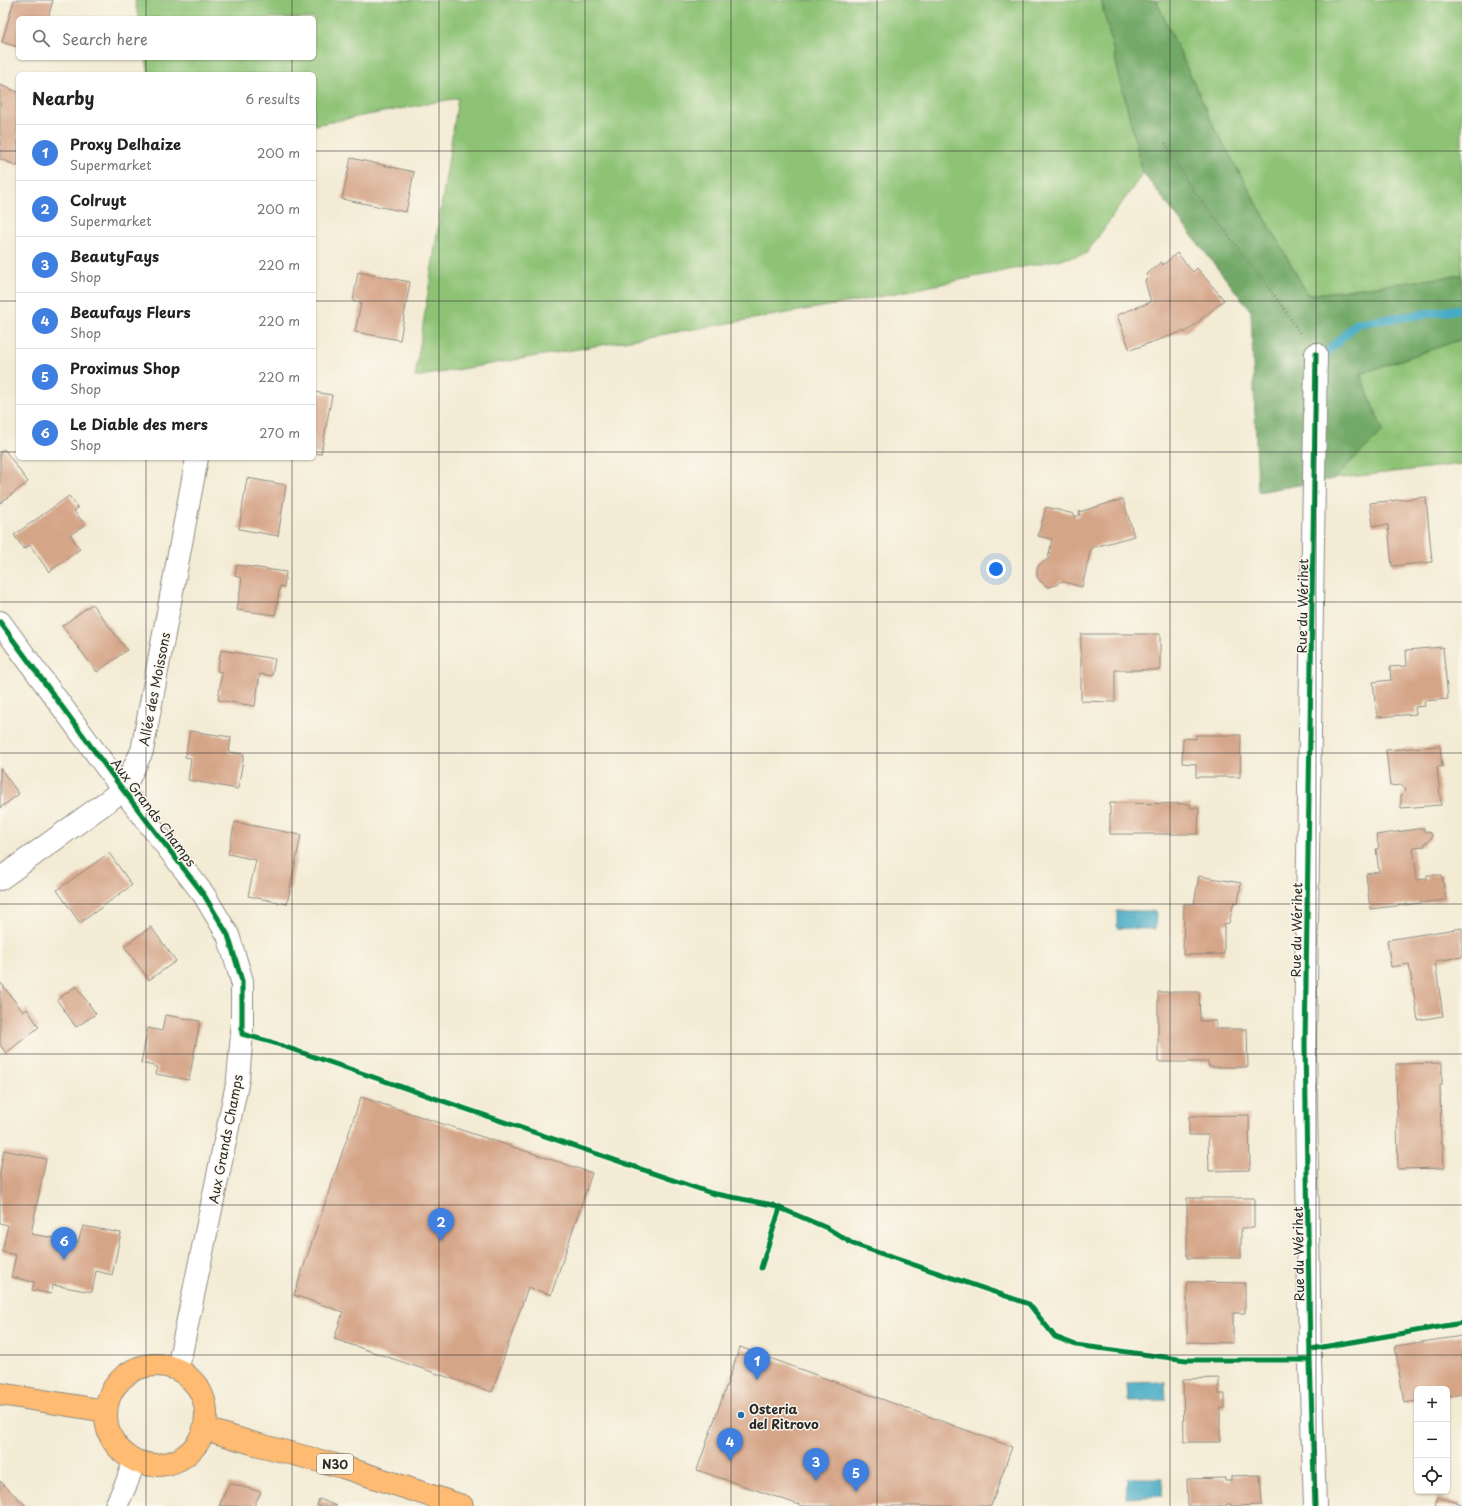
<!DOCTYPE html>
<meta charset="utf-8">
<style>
:root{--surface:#fff;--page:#f2f2f2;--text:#222;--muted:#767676;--line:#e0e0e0;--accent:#1f6fb2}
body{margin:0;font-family:"Playpen Sans",sans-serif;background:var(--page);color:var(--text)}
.controls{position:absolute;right:12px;bottom:12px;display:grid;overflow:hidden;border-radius:6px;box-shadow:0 1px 3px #0004}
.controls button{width:36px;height:36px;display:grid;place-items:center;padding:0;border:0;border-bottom:1px solid var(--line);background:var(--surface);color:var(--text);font:20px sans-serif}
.you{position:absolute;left:996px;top:569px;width:14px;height:14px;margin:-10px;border:3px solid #fff;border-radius:50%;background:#1a73e8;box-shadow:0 0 0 6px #1a73e833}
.badge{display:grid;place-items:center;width:26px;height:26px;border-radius:50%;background:var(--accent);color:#fff;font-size:13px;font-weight:700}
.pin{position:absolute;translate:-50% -33px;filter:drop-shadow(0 1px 2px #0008)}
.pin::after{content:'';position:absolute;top:21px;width:14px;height:12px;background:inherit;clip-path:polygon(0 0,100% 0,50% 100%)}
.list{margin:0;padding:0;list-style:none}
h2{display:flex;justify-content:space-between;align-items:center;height:52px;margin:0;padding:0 16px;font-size:17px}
h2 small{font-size:13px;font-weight:400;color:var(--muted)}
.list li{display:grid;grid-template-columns:26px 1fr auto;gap:12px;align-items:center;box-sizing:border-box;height:56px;padding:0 16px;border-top:1px solid var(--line)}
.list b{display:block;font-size:15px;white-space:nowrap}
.list p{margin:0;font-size:13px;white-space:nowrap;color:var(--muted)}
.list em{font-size:13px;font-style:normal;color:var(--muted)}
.icon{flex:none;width:22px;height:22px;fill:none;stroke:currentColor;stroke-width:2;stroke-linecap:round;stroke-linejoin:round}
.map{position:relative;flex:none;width:1462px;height:1506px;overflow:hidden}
.search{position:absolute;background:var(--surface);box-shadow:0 1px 3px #0004;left:16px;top:16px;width:300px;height:44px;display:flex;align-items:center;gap:10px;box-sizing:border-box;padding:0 14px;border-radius:6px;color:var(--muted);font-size:15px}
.panel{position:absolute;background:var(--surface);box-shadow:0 1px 3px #0004;left:16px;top:72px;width:300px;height:388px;border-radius:6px}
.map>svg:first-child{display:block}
.green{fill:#8ec376;stroke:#5c7750}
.forest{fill:#72a967;stroke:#4e6a49}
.water{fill:#46abc5;stroke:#386b78}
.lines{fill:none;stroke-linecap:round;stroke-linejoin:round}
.stream{stroke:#46abc5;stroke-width:9}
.building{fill:#d5a588}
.street-casing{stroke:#8f8b80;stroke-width:24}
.primary-casing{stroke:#8f8b80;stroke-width:24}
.path{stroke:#8f8b80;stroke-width:2.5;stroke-dasharray:1 3;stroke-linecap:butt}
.street{stroke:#fff;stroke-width:22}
.primary{stroke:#febb71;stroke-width:22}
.cycleway-casing{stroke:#fbf7ec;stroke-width:8}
.cycleway{stroke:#00873e;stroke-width:5}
.grid{fill:none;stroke:#2b2b2b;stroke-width:1;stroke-opacity:0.55}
.poi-dot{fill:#1f6fb2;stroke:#fbf7ec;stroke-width:1.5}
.labels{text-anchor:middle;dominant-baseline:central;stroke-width:3;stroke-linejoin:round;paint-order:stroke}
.shield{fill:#fbf7ec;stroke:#696865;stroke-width:1}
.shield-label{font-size:12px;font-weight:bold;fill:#2b2b2b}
.street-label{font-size:13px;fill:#2b2b2b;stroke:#fbf7ec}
.poi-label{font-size:13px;font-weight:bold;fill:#2b2b2b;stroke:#fbf7ec;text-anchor:start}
</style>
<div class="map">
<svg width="1462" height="1506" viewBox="0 0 1462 1506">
<rect width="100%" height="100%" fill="#fbf7ec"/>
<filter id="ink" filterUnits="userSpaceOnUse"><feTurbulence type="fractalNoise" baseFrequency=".025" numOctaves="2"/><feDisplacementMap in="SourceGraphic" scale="8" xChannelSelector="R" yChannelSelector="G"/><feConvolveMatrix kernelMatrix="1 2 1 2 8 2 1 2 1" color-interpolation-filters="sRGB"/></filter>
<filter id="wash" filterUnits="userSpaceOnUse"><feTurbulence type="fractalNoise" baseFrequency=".012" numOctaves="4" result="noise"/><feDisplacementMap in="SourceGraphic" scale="16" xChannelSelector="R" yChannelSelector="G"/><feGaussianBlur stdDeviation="0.9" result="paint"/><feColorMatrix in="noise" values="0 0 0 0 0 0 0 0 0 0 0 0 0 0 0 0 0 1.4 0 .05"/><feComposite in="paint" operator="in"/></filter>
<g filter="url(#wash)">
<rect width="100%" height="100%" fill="#f3ebd4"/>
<path class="green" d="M135 0H1101L1143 173 1086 254 863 300 415 377 458 98 314 125V74H149L146 58H314V18H138Z
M1156 0H1462V275L1308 295 1215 129Z
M1462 339V464L1333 479 1383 431 1360 374Z"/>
<path class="forest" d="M1101 0H1156L1215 129 1308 295 1462 275V339L1360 374 1383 431 1333 479 1258 492 1251 311 1143 173Z"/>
<path class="water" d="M1117 911H1156L1155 929 1117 928Z
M1165 1382 1166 1400 1128 1401 1127 1383Z
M1127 1478H1163L1162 1496 1126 1498Z"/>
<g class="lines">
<path class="stream" d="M1326 353 1357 323 1462 309"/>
</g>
<g id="blocks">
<path class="building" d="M14 0H53L48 18H18V47L2 42Z
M0 85 18 92V166L0 159Z
M351 158 414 172 406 212 342 199Z
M1177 253 1193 272 1197 268 1224 300 1185 333 1184 331 1130 350 1117 315 1151 302 1145 281 1148 277 1146 275 1161 262 1163 265Z
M358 272 410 282 400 340 355 332 361 303 353 301Z
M314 392 332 395 321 454 314 453Z
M4 449 28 482 0 503V452Z
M247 478 286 485 278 536 239 529Z
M69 496 78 508 74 511 85 525 70 535 80 549 49 572 30 545 24 549 14 535Z
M1426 497 1432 562 1392 566 1388 525 1373 526 1370 503Z
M1123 499 1134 536 1091 548 1082 587 1061 581 1056 585 1048 587 1041 582 1037 577V570L1039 565 1048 559 1052 539 1038 536 1046 507 1074 514 1075 517 1080 515 1079 512Z
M237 565 286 572 284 587 280 586 275 615 237 610 242 578 235 576Z
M92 604 127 650 97 672 62 626Z
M1081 634H1160V670H1115V702L1081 701Z
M1443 647 1448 699 1424 701 1425 706 1415 707 1416 714 1377 717 1373 682 1391 680 1390 667 1407 666 1406 650Z
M221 650 275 659 272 676 260 674 255 706 218 700 222 672 217 671Z
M190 731 231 737 229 752 244 754 238 789 188 780 191 758 185 757Z
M1196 735H1241L1240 777H1196V764L1182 763 1183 738 1196 739Z
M1440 746 1442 767H1437L1441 805 1401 808V795L1406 790 1401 785 1390 786 1386 750Z
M0 768 19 794 0 808Z
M1110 803 1191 804 1190 808H1199L1198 834H1110Z
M235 822 301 835 287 904 248 896 256 860 228 854Z
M1424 828V831L1431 833 1432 837 1428 842H1425V846L1413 847 1417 880 1427 879V875H1442L1446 900 1370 909 1366 874 1379 872 1376 849 1379 848 1376 835Z
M109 853 132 885 80 923 57 890Z
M1199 876 1241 883 1238 903 1234 902 1229 923 1224 924V954L1183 955 1184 904H1194Z
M151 927 176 961 149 980 124 946Z
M1462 928V957L1435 961 1443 1016 1418 1020 1409 964 1391 967 1387 940Z
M0 982 23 1012 27 1009 39 1027 6 1053 0 1045Z
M76 986 96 1014 76 1027 57 1000Z
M1158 992H1199L1200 1021H1216V1029H1247L1248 1067H1209L1208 1062H1158Z
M165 1015 200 1021 189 1080 156 1074 158 1067 141 1063 148 1028 162 1031Z
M1442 1063V1085H1440L1441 1143H1443L1444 1168 1398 1169 1396 1064Z
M361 1097 592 1173 551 1295 528 1287 492 1392 334 1339 343 1312 294 1295Z
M1249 1115 1250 1170 1209 1171 1208 1135H1189V1116Z
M4 1150 46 1159 31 1234 78 1242 83 1226 121 1233 112 1275 96 1271 92 1292 53 1285 51 1294 32 1290 34 1282 11 1277 16 1255 2 1252 8 1225 0 1223V1171Z
M1187 1198H1254V1228H1241V1258H1187Z
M1187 1282 1245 1283V1313H1233V1343L1187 1342Z
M1462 1336V1394L1447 1397V1389H1417V1401L1404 1403 1395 1346Z
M740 1347 1012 1447 991 1506H803L697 1470Z
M1219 1378V1394H1225V1408H1220V1442H1184L1183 1379Z
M1260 1475 1262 1505 1231 1506V1504H1226V1506H1188L1187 1479 1225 1478V1481H1231V1476Z
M0 1481 26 1506H0Z
M229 1483 261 1492 254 1506H219Z
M1437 1497 1462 1504V1506H1435Z
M319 1499 337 1506H317Z"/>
</g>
</g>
<g filter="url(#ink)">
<use href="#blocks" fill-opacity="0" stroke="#8f8b80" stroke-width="1"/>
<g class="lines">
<g class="street-casing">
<path id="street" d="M0 622 123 790 204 895 228 935 242 981V1034L238 1079 178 1368
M0 879 123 790 142 751 197 458
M116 1506 127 1482 134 1461
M1315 1506 1310 1360 1305 1044 1316 354"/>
</g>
<g class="primary-casing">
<path id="primary" d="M106 1415a50 50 0 1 1 100 0a50 50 0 1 1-100 0Z
M0 1394 106 1411
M205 1429 252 1443 343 1467 462 1506"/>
</g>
<path class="path" d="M1165 143 1188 183 1283 307 1301 335"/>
<use href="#street" class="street"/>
<use href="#primary" class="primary"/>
<g class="cycleway-casing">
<path id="cycleway" d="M0 622 123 790 204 895 228 935 242 981V1034L271 1042 711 1193 773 1205 827 1228 853 1244 1029 1304 1055 1337 1076 1345 1186 1360H1310
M761 1268 780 1208
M1311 1349 1462 1323
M1315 1506 1310 1360 1305 1044 1316 354"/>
</g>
<use href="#cycleway" class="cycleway"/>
</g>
</g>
<path class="grid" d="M146 0V18M292 0V18M439 0V1506M585 0V1506M731 0V1506M877 0V1506M1023 0V1506M1170 0V1506M1316 0V1506M146 58V74M292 58V74M0 151H18M314 151H1462M0 301H18M314 301H1462M0 452H18M314 452H1462M146 458V1506M292 458V1506M0 602H1462M0 753H1462M0 904H1462M0 1054H1462M0 1205H1462M0 1355H1462"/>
<circle class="poi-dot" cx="741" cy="1415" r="4"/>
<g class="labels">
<rect class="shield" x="317" y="1454" width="36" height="20" rx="3"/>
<g class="shield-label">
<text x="335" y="1464">N30</text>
</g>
<g class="street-label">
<text transform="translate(1302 606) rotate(-89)">Rue du Wérihet</text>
<text transform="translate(154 689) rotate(-79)">Allée des Moissons</text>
<text transform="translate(154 812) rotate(53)">Aux Grands Champs</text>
<text transform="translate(1296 930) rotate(-89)">Rue du Wérihet</text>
<text transform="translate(225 1139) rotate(-79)">Aux Grands Champs</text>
<text transform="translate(1298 1254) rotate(-91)">Rue du Wérihet</text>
</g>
<g class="poi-label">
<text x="749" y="1408">Osteria<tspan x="749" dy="15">del Ritrovo</tspan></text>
</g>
</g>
</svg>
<div class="controls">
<button>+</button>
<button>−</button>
<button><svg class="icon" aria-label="locate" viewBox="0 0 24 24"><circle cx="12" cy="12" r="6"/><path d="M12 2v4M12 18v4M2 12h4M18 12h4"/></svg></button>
</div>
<div class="you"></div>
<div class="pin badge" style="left:757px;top:1380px;background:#3f7fe0">1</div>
<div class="pin badge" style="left:441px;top:1241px;background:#3f7fe0">2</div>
<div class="pin badge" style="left:816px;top:1481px;background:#3f7fe0">3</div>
<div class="pin badge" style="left:730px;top:1461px;background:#3f7fe0">4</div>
<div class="pin badge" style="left:856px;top:1492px;background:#3f7fe0">5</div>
<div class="pin badge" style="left:64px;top:1260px;background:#3f7fe0">6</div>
<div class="search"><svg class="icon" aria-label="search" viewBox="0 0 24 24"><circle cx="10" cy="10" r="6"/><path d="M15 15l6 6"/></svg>Search here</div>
<section class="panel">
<h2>Nearby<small>6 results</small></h2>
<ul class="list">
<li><span class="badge" style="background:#3f7fe0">1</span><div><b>Proxy Delhaize</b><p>Supermarket</p></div><em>200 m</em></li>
<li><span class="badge" style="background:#3f7fe0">2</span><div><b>Colruyt</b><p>Supermarket</p></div><em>200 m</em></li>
<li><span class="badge" style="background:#3f7fe0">3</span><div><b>BeautyFays</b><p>Shop</p></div><em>220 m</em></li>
<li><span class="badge" style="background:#3f7fe0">4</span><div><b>Beaufays Fleurs</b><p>Shop</p></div><em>220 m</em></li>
<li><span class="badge" style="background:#3f7fe0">5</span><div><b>Proximus Shop</b><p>Shop</p></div><em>220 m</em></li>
<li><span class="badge" style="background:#3f7fe0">6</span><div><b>Le Diable des mers</b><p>Shop</p></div><em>270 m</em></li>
</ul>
</section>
</div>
